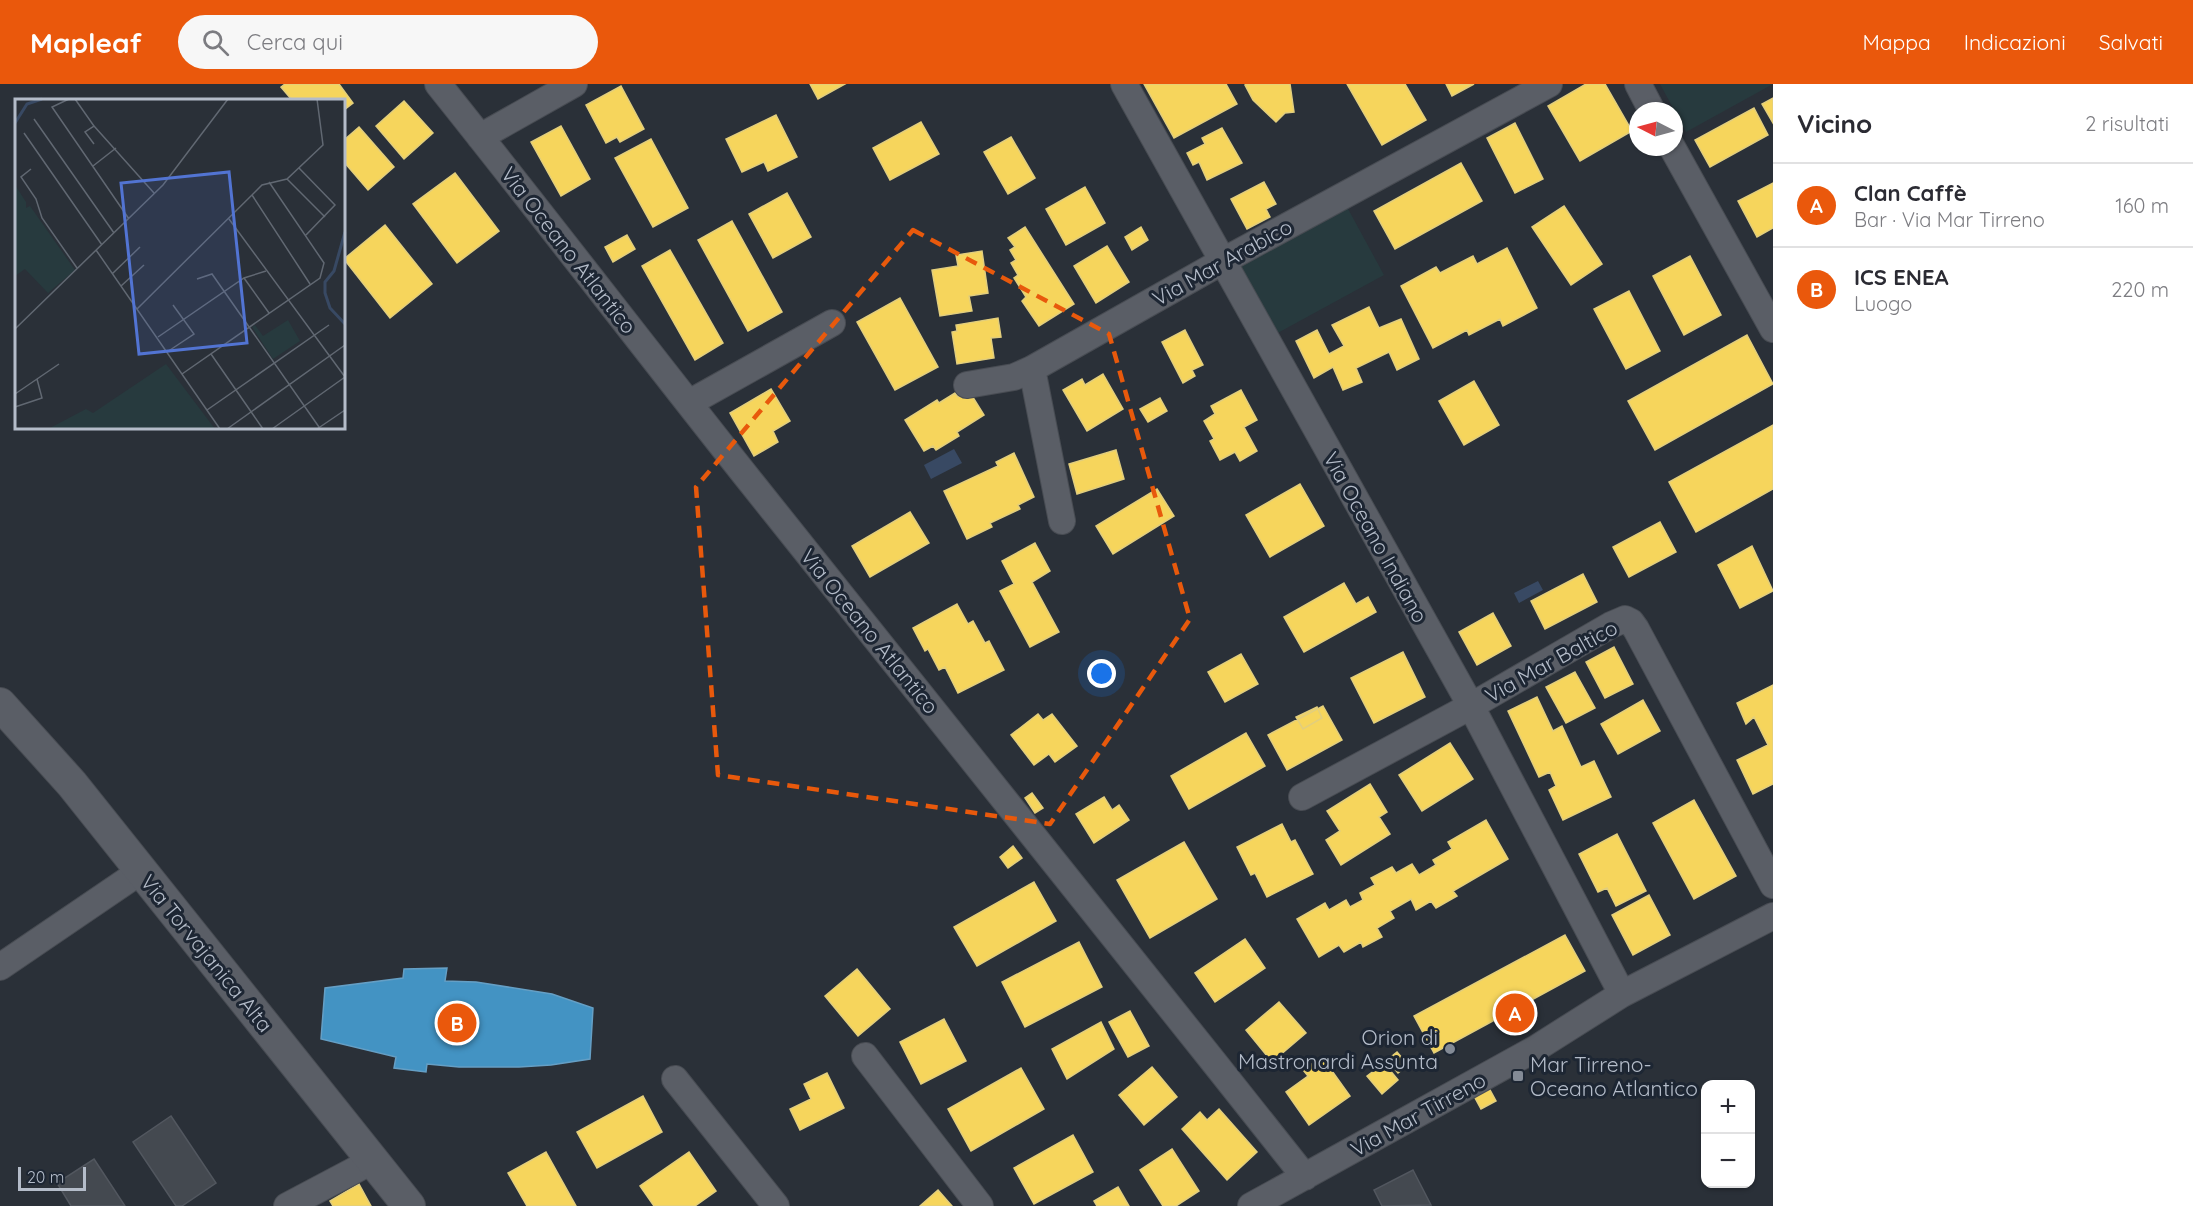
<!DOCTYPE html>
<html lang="it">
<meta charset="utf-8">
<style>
:root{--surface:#fff;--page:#f7f7f7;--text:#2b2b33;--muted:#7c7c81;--line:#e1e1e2;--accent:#ea580c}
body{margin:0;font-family:Quicksand,sans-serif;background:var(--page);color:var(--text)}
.controls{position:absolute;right:18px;bottom:18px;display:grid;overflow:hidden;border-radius:12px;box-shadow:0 2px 4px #0004}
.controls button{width:54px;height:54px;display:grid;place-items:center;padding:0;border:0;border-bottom:2px solid var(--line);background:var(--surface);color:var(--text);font:30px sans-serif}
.compass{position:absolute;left:1629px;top:18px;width:54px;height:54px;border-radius:50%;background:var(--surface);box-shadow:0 2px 4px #0004;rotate:276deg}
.scale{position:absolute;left:18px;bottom:15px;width:68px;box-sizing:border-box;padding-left:6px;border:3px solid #b4bcc9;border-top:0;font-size:16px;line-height:21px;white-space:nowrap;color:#b4bcc9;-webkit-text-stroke:4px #1d2633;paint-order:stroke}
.you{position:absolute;left:1102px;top:590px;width:21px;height:21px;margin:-15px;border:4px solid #fff;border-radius:50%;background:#1a73e8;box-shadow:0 0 0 9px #1a73e833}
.badge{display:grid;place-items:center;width:39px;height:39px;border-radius:50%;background:var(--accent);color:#fff;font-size:20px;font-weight:700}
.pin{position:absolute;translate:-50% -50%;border:3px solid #fff;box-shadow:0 2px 6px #0006}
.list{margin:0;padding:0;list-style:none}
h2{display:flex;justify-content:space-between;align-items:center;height:78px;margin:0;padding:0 24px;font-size:26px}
h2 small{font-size:20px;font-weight:400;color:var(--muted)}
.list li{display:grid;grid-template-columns:39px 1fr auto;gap:18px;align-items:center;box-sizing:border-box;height:84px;padding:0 24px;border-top:2px solid var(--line)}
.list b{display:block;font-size:22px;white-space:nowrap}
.list p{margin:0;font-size:20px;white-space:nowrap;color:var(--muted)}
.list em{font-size:20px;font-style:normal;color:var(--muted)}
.icon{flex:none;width:33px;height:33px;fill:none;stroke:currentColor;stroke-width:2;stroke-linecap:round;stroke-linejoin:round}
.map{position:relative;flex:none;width:1773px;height:1122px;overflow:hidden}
header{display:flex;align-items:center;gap:36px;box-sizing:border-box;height:84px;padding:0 30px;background:var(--accent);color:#fff}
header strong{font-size:28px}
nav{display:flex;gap:33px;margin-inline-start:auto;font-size:21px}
.search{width:420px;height:54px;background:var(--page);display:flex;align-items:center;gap:15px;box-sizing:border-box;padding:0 21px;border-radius:33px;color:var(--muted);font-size:22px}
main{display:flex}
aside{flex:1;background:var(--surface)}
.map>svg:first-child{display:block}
.green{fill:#273a3e}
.water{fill:#384963}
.homes{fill:#f6d55c;stroke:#e2ce7d;stroke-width:1.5}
.schools{fill:#4393c3;stroke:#659fc5;stroke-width:1.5}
.building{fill:#444950;stroke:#52575f;stroke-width:1.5}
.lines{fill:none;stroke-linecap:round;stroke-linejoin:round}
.minor-casing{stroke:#484c53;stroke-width:28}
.tertiary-casing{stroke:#484c53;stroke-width:34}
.minor{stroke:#5a5e66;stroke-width:26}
.tertiary{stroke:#5a5e66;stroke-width:32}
.marked{fill:none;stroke:#e8590c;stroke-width:4.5;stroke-dasharray:12 8;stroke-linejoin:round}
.poi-dot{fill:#848b96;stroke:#1d2633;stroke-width:2}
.labels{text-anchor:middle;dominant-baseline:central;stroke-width:6;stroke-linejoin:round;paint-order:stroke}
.street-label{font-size:21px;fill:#b4bcc9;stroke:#1d2633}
.poi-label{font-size:21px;fill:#b4bcc9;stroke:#1d2633;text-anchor:end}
.inset-river{fill:none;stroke:#384963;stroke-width:3}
.inset-road{fill:none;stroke:#616872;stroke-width:1.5}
.view{fill:#5274d3;fill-opacity:0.15;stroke:#5274d3;stroke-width:3}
.inset-edge{fill:none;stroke:#b4bcc9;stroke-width:3}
</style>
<header>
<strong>Mapleaf</strong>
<div class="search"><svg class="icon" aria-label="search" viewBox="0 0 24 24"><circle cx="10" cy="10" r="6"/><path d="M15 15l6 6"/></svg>Cerca qui</div>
<nav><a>Mappa</a><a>Indicazioni</a><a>Salvati</a></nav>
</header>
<main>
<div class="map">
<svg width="1773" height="1122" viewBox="0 0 1773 1122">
<rect width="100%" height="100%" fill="#2a3038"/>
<path class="green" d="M1660 0H1773L1686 48Z
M1347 123 1384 191 1274 251 1237 183Z"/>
<path class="water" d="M954 365 962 379 931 395 924 381Z
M1538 497 1543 506 1519 519 1514 509Z"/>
<path class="homes" d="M285 0H339L353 19 344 26V16H292L281 3Z
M810 0H845L818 15Z
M1144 0H1226L1237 20 1174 54Z
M1247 0H1290L1294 28 1285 29 1276 38 1253 16 1245 1Z
M1347 0H1405L1426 36 1382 61Z
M1446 0H1474L1452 12Z
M1586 0H1605L1632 47 1580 77 1548 22Z
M621 2 644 45 620 58 617 53 606 59 586 21Z
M1773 14V39L1762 20Z
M404 17 433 49 404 75 376 42Z
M1754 24 1768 51 1710 83 1695 56Z
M776 31 797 73 768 87 764 78 742 88 726 55Z
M921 38 939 70 890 96 873 64Z
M1515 39 1543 95 1515 109 1487 54Z
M561 42 590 95 561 112 531 58Z
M359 43 394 83 368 106 344 78V56Z
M1222 44 1242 79 1207 96 1199 78 1193 81 1187 69 1205 60 1202 54Z
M1011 53 1035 94 1008 110 984 68Z
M651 55 688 124 653 143 615 74Z
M1461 79 1482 117 1395 165 1374 127Z
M455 89 499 147 457 179 413 120Z
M1264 98 1276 120 1266 125 1270 133 1247 145 1231 115Z
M1773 99V144L1757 153 1738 117Z
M1085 103 1105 139 1066 161 1046 125Z
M787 109 811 153 773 174 749 130Z
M1564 122 1602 180 1571 201 1532 143Z
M732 137 782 228 748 247 698 156Z
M385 141 432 200 390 234 344 175Z
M1025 143 1074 220 1039 242 1022 217 1026 213 1014 194 1018 191 1011 179 1016 176 1010 166 1015 163 1008 154Z
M1141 143 1148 156 1132 166 1125 153Z
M627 151 635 165 613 178 605 163Z
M1107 162 1129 198 1096 219 1074 182Z
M1507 164 1537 224 1503 242 1500 235 1469 251 1467 246 1433 264 1401 202 1436 183 1440 189 1473 172 1477 180Z
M670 166 723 259 695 276 642 182Z
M982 167 988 209 969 212 972 227 940 232 932 186 958 182 956 171Z
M1690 172 1721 231 1684 251 1653 192Z
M1629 207 1660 267 1626 285 1594 225Z
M900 214 938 283 895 306 857 238Z
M1369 223 1379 244 1401 235 1419 275 1397 286 1389 268 1356 284 1362 298 1343 306 1333 283 1314 294 1296 257 1317 246 1329 270 1344 262 1332 241Z
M998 234 1001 253 991 254 994 274 957 280 952 248 957 247 956 241Z
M1185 246 1203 281 1192 286 1195 292 1183 299 1162 258Z
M1747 251 1773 300 1655 366 1628 317Z
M1103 290 1123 325 1087 347 1063 306 1082 295 1085 301Z
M1474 297 1499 341 1464 361 1439 317Z
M771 305 790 337 773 347 778 358 754 372 730 329Z
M1241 306 1257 336 1244 343 1257 367 1240 377 1235 368 1220 376 1210 357 1214 355 1204 337 1215 330 1211 322Z
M969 307 984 331 957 348 959 352 936 366 933 362 924 367 905 336 937 316 939 319 955 309 958 313Z
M1160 314 1167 327 1148 338 1140 325Z
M1773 341V405L1696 448 1669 398Z
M1116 366 1124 395 1077 410 1069 380Z
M1014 369 1034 413 1018 421 1020 425 990 439 992 443 967 455 944 407 998 382 996 378Z
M1300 400 1324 442 1270 473 1246 431Z
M1157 405 1174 432 1113 470 1096 442Z
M910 428 929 459 870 493 852 462Z
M1660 438 1676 468 1629 493 1613 463Z
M1035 459 1050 487 1032 498 1059 548 1030 563 1000 507 1014 500 1002 477Z
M1752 462 1773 507 1740 524 1718 481Z
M1583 490 1597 518 1545 545 1531 517Z
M1344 499 1356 520 1368 513 1376 528 1304 568 1284 533Z
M957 520 968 540 973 537 985 559 989 557 1004 586 958 609 945 583 939 586 928 565 925 567 913 544Z
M1493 529 1511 562 1477 581 1459 548Z
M1614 563 1633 600 1605 614 1586 578Z
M1403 568 1425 613 1374 639 1351 594Z
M1241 570 1258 600 1225 618 1208 588Z
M1575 588 1595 624 1566 639 1546 603Z
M1773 601V700L1753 710 1737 676 1768 661 1754 633 1746 640 1737 619Z
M1537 613 1553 647 1562 642 1581 683 1594 677 1611 713 1563 736 1549 706 1556 702 1550 688 1539 693 1508 627Z
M1643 616 1660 647 1618 670 1601 640Z
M1323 622 1342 656 1287 686 1268 651Z
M1317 623 1322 634 1303 645 1296 633Z
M1038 630 1043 636 1052 630 1077 662 1055 678 1049 670 1034 681 1011 651Z
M1246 649 1265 682 1189 725 1171 692Z
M1450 659 1473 695 1422 727 1399 691Z
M1370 700 1387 728 1379 733 1390 750 1341 781 1326 756 1340 747 1327 727Z
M1032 709 1043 724 1035 729 1025 714Z
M1104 713 1112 726 1119 721 1129 736 1094 759 1076 730Z
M1694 716 1736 792 1694 815 1653 739Z
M1486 736 1508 775 1453 807 1457 812 1436 824 1431 817 1416 826 1411 815 1390 827 1394 834 1377 844 1382 853 1363 863 1361 858 1344 868 1339 861 1319 873 1297 835 1325 819 1329 826 1346 816 1350 823 1363 816 1360 809 1375 801 1371 794 1392 783 1396 789 1412 780 1419 791 1436 781 1433 776 1452 765 1448 758Z
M1282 740 1291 758 1295 756 1313 790 1267 813 1255 789 1251 791 1237 763Z
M1617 750 1646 807 1616 822 1607 804 1598 808 1579 770Z
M1184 758 1217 815 1150 854 1117 796Z
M1013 762 1022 774 1008 784 1000 773Z
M1034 798 1056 837 977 882 954 843Z
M1649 811 1670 851 1633 871 1612 831Z
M1565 851 1585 887 1434 969 1414 932Z
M1245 855 1265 884 1215 918 1195 889Z
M1079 858 1102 903 1025 943 1002 898Z
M857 885 890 925 858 952 825 912Z
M1279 918 1306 949 1272 978 1246 946Z
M1130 927 1149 962 1128 973 1109 938Z
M944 935 966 977 921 1000 900 958Z
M1101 938 1114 965 1067 995 1052 965Z
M1397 968 1408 981 1398 989 1387 976Z
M1322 973 1350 1012 1309 1041 1286 1008 1308 992 1303 986Z
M1384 979 1398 996 1382 1010 1367 992Z
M1152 983 1177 1013 1144 1041 1119 1011Z
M1021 984 1044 1025 971 1067 948 1025Z
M827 989 844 1024 800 1046 790 1025 811 1015 804 1000Z
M1489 1004 1496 1017 1481 1025 1474 1012Z
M643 1012 662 1048 597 1084 577 1048Z
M1219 1025 1257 1068 1227 1096 1182 1045 1200 1028 1207 1036Z
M1073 1051 1093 1088 1034 1120 1014 1084Z
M1172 1065 1199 1107 1176 1122H1163L1140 1086Z
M546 1068 576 1122H527L508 1089Z
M689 1068 716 1107 695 1122H654L640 1102Z
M359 1100 371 1122H333L330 1117Z
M1118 1103 1129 1122H1097L1094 1117Z
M938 1106 952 1122H920Z"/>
<path class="schools" d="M447 884 445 897 476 898 552 910 593 924 590 975 551 981 519 983H459L427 980 426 988 394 984 396 973 321 955 325 904 403 894 404 885Z"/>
<path class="building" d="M171 1032 216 1099 182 1122H176L133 1058Z
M94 1075 125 1122H71L57 1099Z
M1413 1086 1431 1121 1382 1122 1374 1106Z"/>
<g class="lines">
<g class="minor-casing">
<path id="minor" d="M438 0C543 131 645 265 750 397 933 630 1121 860 1305 1093
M1124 0 1471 622 1622 910
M1638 0 1652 27
M480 53 574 0
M1672 63 1773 245
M967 301 1014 293 1032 285
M689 319 832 239
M1062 437 1032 285 1223 177 1549 0
M1302 713 1471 622 1611 541 1625 535 1631 538 1636 545 1773 801
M0 883 141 787
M865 972 980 1122
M675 995 776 1122
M287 1122 372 1077
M1251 1122 1535 965 1622 910 1773 832"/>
</g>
<g class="tertiary-casing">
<path id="tertiary" d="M0 620 72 700 409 1122"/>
</g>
<use href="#minor" class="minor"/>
<use href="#tertiary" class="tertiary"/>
</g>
<path class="marked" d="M913 146 1109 250 1190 535 1050 740 718 691 696 403Z"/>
<g class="poi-dot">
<circle cx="1450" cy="965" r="6"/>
<rect x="1512" y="986" width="12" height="12" rx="3"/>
</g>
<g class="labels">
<g class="street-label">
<text transform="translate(569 166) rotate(52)">Via Oceano Atlantico</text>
<text transform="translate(1222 178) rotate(-29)">Via Mar Arabico</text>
<text transform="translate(1376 453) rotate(61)">Via Oceano Indiano</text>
<text transform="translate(870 547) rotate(51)">Via Oceano Atlantico</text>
<text transform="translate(1551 577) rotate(-29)">Via Mar Baltico</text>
<text transform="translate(207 869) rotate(51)">Via Torvajanica Alta</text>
<text transform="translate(1418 1030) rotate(-29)">Via Mar Tirreno</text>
</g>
<g class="poi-label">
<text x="1438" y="953">Orion di<tspan x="1438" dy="24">Mastronardi Assunta</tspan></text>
<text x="1530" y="980" text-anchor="start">Mar Tirreno-<tspan x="1530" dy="24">Oceano Atlantico</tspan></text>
</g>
</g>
<g transform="translate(15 15)">
<rect width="330" height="330" fill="#2a3038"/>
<path d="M0 86 11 103V109L15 107 60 171 33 194 10 170 0 177ZM273 221 285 242 258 260 237 228 240 226 248 237ZM151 265 200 330H33L71 310 78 314Z" fill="#273a3e"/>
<path class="inset-river" d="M0 24 12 5 27 0M330 133 319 172 310 183V194L315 209 330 225"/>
<path class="inset-road" d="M54 0 37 8 114 120M60 0 79 27 70 33 79 45M19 20 99 134M79 27 139 94M9 34 87 146M78 67 101 49M284 69 320 106 291 136M16 70 6 78 21 100 27 119 62 169M272 80 310 118M237 96 295 185M214 120 330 278M81 151 205 330M97 175 125 148M229 179 254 214M182 180 197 175 304 328M106 187 129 166M122 210 247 86 272 80 308 46 302 0M0 230 148 86 213 0M143 238 229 179 251 172M152 253 179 235 158 206M196 255 248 330M167 275 305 179 309 164 254 83M0 295 44 265M0 308 27 299 22 280M192 311 314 226M212 330 330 246M257 330 330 278M302 330 330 311"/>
<path class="view" d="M214 73 232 244 124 255 106 84Z"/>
<rect width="330" height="330" class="inset-edge"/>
</g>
</svg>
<div class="controls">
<button>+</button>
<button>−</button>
</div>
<svg class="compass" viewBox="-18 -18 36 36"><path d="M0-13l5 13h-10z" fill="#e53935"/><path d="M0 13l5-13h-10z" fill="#7c7c81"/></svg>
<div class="scale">20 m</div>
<div class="you"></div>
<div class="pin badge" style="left:1515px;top:929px">A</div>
<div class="pin badge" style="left:457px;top:939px">B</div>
</div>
<aside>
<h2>Vicino<small>2 risultati</small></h2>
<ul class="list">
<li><span class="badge">A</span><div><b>Clan Caffè</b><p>Bar · Via Mar Tirreno</p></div><em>160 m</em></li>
<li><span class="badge">B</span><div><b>ICS ENEA</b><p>Luogo</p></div><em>220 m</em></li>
</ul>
</aside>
</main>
